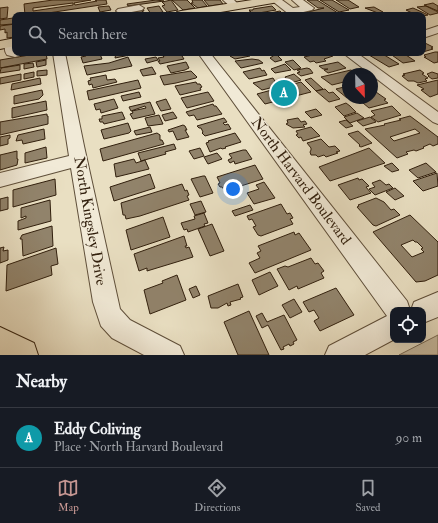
<!DOCTYPE html>
<meta charset="utf-8">
<style>
:root{--surface:#171b24;--page:#242831;--text:#f1f3f6;--muted:#9ea1a6;--line:#363941;--accent:#c59692}
body{margin:0;font-family:"IM FELL Double Pica",serif;background:var(--page);color:var(--text)}
.controls{position:absolute;right:12px;bottom:12px;display:grid;overflow:hidden;border-radius:8px;box-shadow:0 4px 16px #0002}
.controls button{width:36px;height:36px;display:grid;place-items:center;padding:0;border:0;border-bottom:1px solid var(--line);background:var(--surface);color:var(--text);font:20px sans-serif}
.compass{position:absolute;left:342px;top:68px;width:36px;height:36px;border-radius:50%;background:var(--surface);box-shadow:0 4px 16px #0002;rotate:158deg}
.you{position:absolute;left:233px;top:189px;width:14px;height:14px;margin:-10px;border:3px solid #fff;border-radius:50%;background:#1a73e8;box-shadow:0 0 0 6px #1a73e833}
.badge{display:grid;place-items:center;width:26px;height:26px;border-radius:50%;background:var(--accent);color:#fff;font-size:13px;font-weight:700}
.pin{position:absolute;translate:-50% -50%;border:2px solid #fff;box-shadow:0 1px 4px #0006}
.list{margin:0;padding:0;list-style:none}
h2{display:flex;justify-content:space-between;align-items:center;height:52px;margin:0;padding:0 16px;font-size:17px}
h2 small{font-size:13px;font-weight:400;color:var(--muted)}
.list li{display:grid;grid-template-columns:26px 1fr auto;gap:12px;align-items:center;box-sizing:border-box;height:60px;padding:0 16px;border-top:1px solid var(--line)}
.list b{display:block;font-size:15px;white-space:nowrap}
.list p{margin:0;font-size:13px;white-space:nowrap;color:var(--muted)}
.list em{font-size:13px;font-style:normal;color:var(--muted)}
.icon{flex:none;width:22px;height:22px;fill:none;stroke:currentColor;stroke-width:2;stroke-linecap:round;stroke-linejoin:round}
.map{position:relative;flex:none;width:438px;height:355px;overflow:hidden}
.search{position:absolute;background:var(--surface);box-shadow:0 4px 16px #0002;left:12px;right:12px;top:12px;height:44px;display:flex;align-items:center;gap:10px;box-sizing:border-box;padding:0 14px;border-radius:8px;color:var(--muted);font-size:15px}
.sheet{height:112px;background:var(--surface)}
nav{display:flex;justify-content:space-around;align-items:center;box-sizing:border-box;height:56px;border-top:1px solid var(--line);background:var(--surface);font-size:11px;color:var(--muted)}
nav a{display:grid;justify-items:center;gap:2px}
nav .on{color:var(--accent)}
.map>svg:first-child{display:block}
.green{fill:#cabea3;stroke:#7e6e58}
.building{fill:#91836b;stroke:#311f0d;fill-rule:evenodd}
.lines{fill:none;stroke-linecap:round;stroke-linejoin:round}
.minor-casing{stroke:#5f4f3a;stroke-width:2}
.major-casing{stroke:#311f0d;stroke-width:2}
.highway-casing{stroke:#311f0d;stroke-width:2}
.minor{fill:#f1ead7;fill-rule:evenodd}
.major{fill:#e9dfc2;fill-rule:evenodd}
.highway{fill:#e9dfc2;fill-rule:evenodd}
.labels{text-anchor:middle;dominant-baseline:central;stroke-width:3;stroke-linejoin:round;paint-order:stroke}
.street-label{font-size:15px;fill:#311f0d;stroke:#f1ead7}
</style>
<div class="map">
<svg width="438" height="355" viewBox="0 0 438 355">
<rect width="100%" height="100%" fill="#e9dfc2"/>
<filter id="stains"><feTurbulence type="fractalNoise" baseFrequency=".005" numOctaves="4"/><feColorMatrix values="0 0 0 0 .2 0 0 0 0 .09 0 0 0 0 .02 0 0 0 .5 -.17"/></filter>
<radialGradient id="worn" r=".72"><stop offset=".6" stop-color="#630" stop-opacity="0"/><stop offset="1" stop-color="#630" stop-opacity=".3"/></radialGradient>
<path class="green" d="M438 335V355H399Z"/>
<path class="building" d="M53 0H91L74 3 75 5 97 1 95 0H106L107 4 35 15H25L24 4ZM73 3V5L33 11V8Z
M156 0 164 1 128 6 127 4Z
M171 0 178 10 167 12 162 6 165 5 162 2Z
M172 0H187L195 8 183 10Z
M192 0H202L207 6 198 8 191 3H193Z
M204 0H220L223 4 209 6Z
M307 0H317L338 13 326 15H307L304 13 324 8H318Z
M320 0H332L349 10 339 12Z
M336 0H348L359 7 350 9Z
M433 3 438 6V11L424 5Z
M109 6 111 10 100 12 98 7Z
M159 6 163 12 151 14 147 8Z
M272 6 276 10 253 14 249 12H251L249 10H253V9Z
M426 6 438 12V13L430 15 417 7Z
M8 7 7 18 0 19V8Z
M374 7 383 12 378 13 365 8Z
M413 8 424 13 428 15 423 16V15H416L406 10Z
M143 9 144 11H142L145 15H134L133 12Z
M280 11 284 15H256L275 12Z
M229 12 235 15H210L227 12Z
M13 18V24L0 25V20Z
M15 24V37L7 38V32L5 33V29L0 30V26Z
M425 43 433 47 431 48 433 49 423 52V44Z
M435 52H438V62L434 63 424 57H426L424 55Z
M41 53H46L47 59 0 68V60Z
M116 53H130V55L115 58Z
M180 53 184 59 160 64 158 61H160L158 58 164 57 163 56Z
M247 53 250 56 235 59 230 56 234 53Z
M321 53H330L333 56 324 59 326 61 316 63 314 61 310 62 304 57Z
M381 53 399 64 389 67 369 55Z
M389 53H403L415 61 403 63Z
M100 54 102 59 83 63 81 57 86 56V55Z
M276 54 282 60 275 62 270 58Z
M128 57 132 66 87 75 84 66 109 63Z
M156 57 158 60 147 63 145 59Z
M252 59 259 60 263 63 241 68 235 61Z
M46 60V65L37 67 36 62Z
M293 60 301 68 294 70 285 62Z
M186 62 189 68 185 70 171 73 167 66Z
M338 62 346 68 328 73 324 70 328 69H323L319 66Z
M33 63 34 67 24 69V64Z
M285 64 291 70 275 73 271 69Z
M20 65V70L0 73 1 68Z
M152 67 156 74 143 76 140 70Z
M260 68 262 71 264 70 267 75 249 79 243 72Z
M307 68 310 69 313 73 301 76 297 73 300 72 297 70Z
M47 70V75L37 76V71Z
M351 70 357 74H348V81L332 85 321 77Z
M420 70 424 73 422 74 428 78 425 79 427 81 418 83 414 81H408L402 76 405 75 403 74Z
M191 71 197 77 196 78 176 83 164 85 160 76Z
M34 72V77L24 79V74Z
M432 72 438 74V78L432 79 428 76H429L427 74Z
M21 74V80L0 84V78Z
M294 74 301 80 288 84 285 81 287 80 285 77Z
M106 75 107 80 115 79 117 82 93 88 92 84 89 85 88 81 91 80 90 78Z
M40 78 41 84 11 90 12 84Z
M273 78 278 86 262 90 253 83Z
M311 78 323 89 316 91 305 80Z
M138 80 141 88 89 100 87 91Z
M438 80V94L430 97 421 90 424 89 417 85Z
M196 82 197 84H200L202 87 200 88 201 90 180 95 175 86Z
M301 82 311 92 265 104 257 94Z
M348 86V97L347 98 336 89Z
M325 89 329 93 333 92 340 99 329 102 316 91Z
M42 90 43 95 39 99 14 104V96Z
M139 92 141 97 123 101 121 96Z
M208 92 214 101 187 108 181 98Z
M376 92 386 99 384 100 388 103 369 108 357 98H372V93Z
M114 99 118 108 101 113 100 109 96 110 94 104Z
M166 99 171 109 161 111 156 102Z
M46 101 47 110 12 118V108Z
M150 102 155 114 133 119 130 114 133 113 132 111 146 108 145 106 131 111 129 107Z
M346 103 350 106 356 112 344 116 335 107Z
M213 104 214 106H216L222 114 197 120 194 115 189 116 186 112Z
M392 106 401 115 378 122 371 117 375 115 371 111Z
M316 109 322 115 311 118 305 112Z
M122 112 125 119 104 124 103 122H100L99 119H102V116Z
M173 112 177 118 165 121 162 115Z
M357 113 364 118 350 123 344 117Z
M47 114V116H48V124L0 135V122Z
M159 115 163 124 148 126 145 118Z
M410 116 438 137V144L433 146 430 144 423 147 424 148 416 151 414 150 406 152 408 154 397 158 365 129 385 125 384 124 401 120 399 119ZM415 129 420 133 394 141 390 137Z
M370 117 376 122 363 126 357 121Z
M224 118 227 122 223 123 225 125 228 124 231 129 205 136 202 133 203 132 201 128H199L197 126Z
M298 118 301 122 305 121 307 124 303 125 305 127 293 128 286 124 288 123 287 120Z
M346 120 353 126 346 128 339 122Z
M128 123 131 131 129 133 104 139 101 130Z
M183 125 185 126 187 130H185L189 137 177 140 173 131 169 132 168 130Z
M150 127 152 132 136 135 134 131Z
M311 127 320 136 303 141 301 137 299 138 296 135 298 134 296 131Z
M44 129 45 139 23 144 22 140 16 141 18 135Z
M358 131 372 143 361 147 359 146 360 145 348 134Z
M157 133 160 135V140H162L164 144 103 161 100 149Z
M235 133 241 142 225 147 226 148 222 149 221 148 210 152 206 143 209 142 208 141Z
M10 135V138L8 139V144L0 146V137Z
M321 139 329 147 335 146 340 151 336 152 338 153 326 157 324 155 318 157 316 155H311L310 152 311 150V148L307 143Z
M174 144 176 149 165 152 166 154 141 161 138 153Z
M46 147 47 158 25 163V153Z
M200 148 204 156 194 159 189 151Z
M369 148 385 163 330 181 319 167Z
M243 150H246L252 159 235 164 234 161 230 163 228 160 232 158 229 154Z
M17 151V159H18L17 165 0 170V155Z
M217 153 222 159 208 164 204 157Z
M134 159 136 163 145 160 149 169 116 177 114 164Z
M392 163 399 170 392 172 384 166Z
M426 163 436 172 418 178 409 170Z
M255 165 263 179 225 191 222 187H220L218 184 220 183 217 177Z
M437 173 438 186 423 191 413 181Z
M150 174 155 188 114 201 110 187Z
M203 176H205L213 193 200 197 191 179Z
M358 178 359 180 362 179 369 186 366 187 371 193 350 200 338 185Z
M55 179 56 195 13 207V190Z
M380 180 386 185 389 184 393 188 375 195 369 189 375 187 372 183Z
M264 182 275 198 254 204 247 193 259 189 256 185Z
M182 184 185 191 187 190 189 195 187 196 189 200 140 216 126 219 125 215H123L121 203Z
M395 188 404 196 395 200 386 192Z
M8 197V209L0 211V199Z
M376 198 384 202 391 210 394 209 400 215 376 226 373 225 357 207 359 206 358 205Z
M50 200 51 221 18 230V221L26 218V216L21 218V208Z
M201 201 206 212 195 215 190 204Z
M281 204 287 214 290 213 293 218 290 219 293 224 261 236 258 235 253 227 256 226 252 219 249 220 247 216Z
M250 205 253 210 235 216 232 211Z
M204 213 208 223 204 224 205 226 188 232 187 229 184 230 181 223 195 219 194 216Z
M410 215 438 242V275L425 281 416 282 373 232ZM413 240 415 242H417L423 248 421 249 424 252 412 257 401 245Z
M163 217 170 237 131 250 126 230Z
M212 224 224 251 210 256 198 229Z
M52 226 53 246 23 256 22 239H20L22 235Z
M294 232 295 235 299 233 311 250 255 273 249 263 260 258 257 253 261 251 258 246Z
M184 236 187 246H185L186 248 189 247 193 257 147 271V268L139 271 134 254Z
M4 247 3 251 8 250V260L0 263V248Z
M56 248 58 264 51 266 52 275 6 291 7 265Z
M311 258 315 264 318 263 324 271 321 273 324 278 298 289 297 286 289 290 277 269 285 266 288 267Z
M270 272 278 286 259 295 252 280Z
M177 275 186 300 150 314 144 290 163 283 162 281Z
M238 284 243 297 240 298 241 299 230 302 231 305 228 306 227 303 218 308H211L208 296Z
M196 286 200 295 193 298 189 289Z
M336 288 354 315 320 331 314 321 319 318 314 310 309 312 303 302Z
M294 299 302 312 290 318 282 305Z
M249 311 269 355H238L224 322Z
M262 313 267 322 284 315 297 340 293 342 294 344 290 346 289 344 283 347 284 349 281 350 268 325 262 328 256 316Z"/>
<g class="lines">
<g class="minor-casing">
<path id="minor" d="M223 0H234L240 6 235 9 232 8Z
M271 0H282L293 8 300 7 292 0H303L314 8 312 10 299 13 301 15H290Z
M139 5 144 8 142 10 121 14 116 11 118 9Z
M438 26V33L423 38V31Z
M11 40 15 41V53H21L19 56 15 57 7 55C4 51 4 44 7 41Z
M53 53H65L84 146 120 309 130 320 180 346 184 355H144L112 338 101 326 93 302 71 168 0 187V173L69 156Z
M198 53H210L407 301 410 310H393V340L365 355H325L329 346 387 316Z
M343 53H357L438 112V124L433 122Z
M438 292V317L423 323V310H411L414 302Z"/>
</g>
<g class="major-casing">
<path id="major" d="M252 0H279L277 2 273 3 203 15H175L177 12 181 11Z
M15 38V46L0 49V41Z"/>
</g>
<g class="highway-casing">
<path id="highway" d="M0 327 34 343 38 355H0Z"/>
</g>
<use href="#minor" class="minor"/>
<use href="#major" class="major"/>
<use href="#highway" class="highway"/>
</g>
<g class="labels">
<g class="street-label">
<text transform="translate(301 181) rotate(53)">North Harvard Boulevard</text>
<text transform="translate(90 221) rotate(80)">North Kingsley Drive</text>
</g>
</g>
<rect width="100%" height="100%" filter="url(#stains)"/>
<rect width="100%" height="100%" fill="url(#worn)"/>
</svg>
<div class="controls">
<button><svg class="icon" aria-label="locate" viewBox="0 0 24 24"><circle cx="12" cy="12" r="6"/><path d="M12 2v4M12 18v4M2 12h4M18 12h4"/></svg></button>
</div>
<svg class="compass" viewBox="-18 -18 36 36"><path d="M0-13l5 13h-10z" fill="#e53935"/><path d="M0 13l5-13h-10z" fill="#9ea1a6"/></svg>
<div class="you"></div>
<div class="pin badge" style="left:284px;top:93px;background:#0f9aa8">A</div>
<div class="search"><svg class="icon" aria-label="search" viewBox="0 0 24 24"><circle cx="10" cy="10" r="6"/><path d="M15 15l6 6"/></svg>Search here</div>
</div>
<section class="sheet">
<h2>Nearby<small></small></h2>
<ul class="list">
<li><span class="badge" style="background:#0f9aa8">A</span><div><b>Eddy Coliving</b><p>Place · North Harvard Boulevard</p></div><em>90 m</em></li>
</ul>
</section>
<nav>
<a class="on"><svg class="icon" aria-label="map" viewBox="0 0 24 24"><path d="M3 6l6-2 6 2 6-2v14l-6 2-6-2-6 2zM9 4v14M15 6v14"/></svg>Map</a>
<a><svg class="icon" aria-label="directions" viewBox="0 0 24 24"><path d="M12 3l9 9-9 9-9-9zM9 14v-3h6M13 9l2 2-2 2"/></svg>Directions</a>
<a><svg class="icon" aria-label="saved" viewBox="0 0 24 24"><path d="M7 4h10v16l-5-4-5 4z"/></svg>Saved</a>
</nav>
